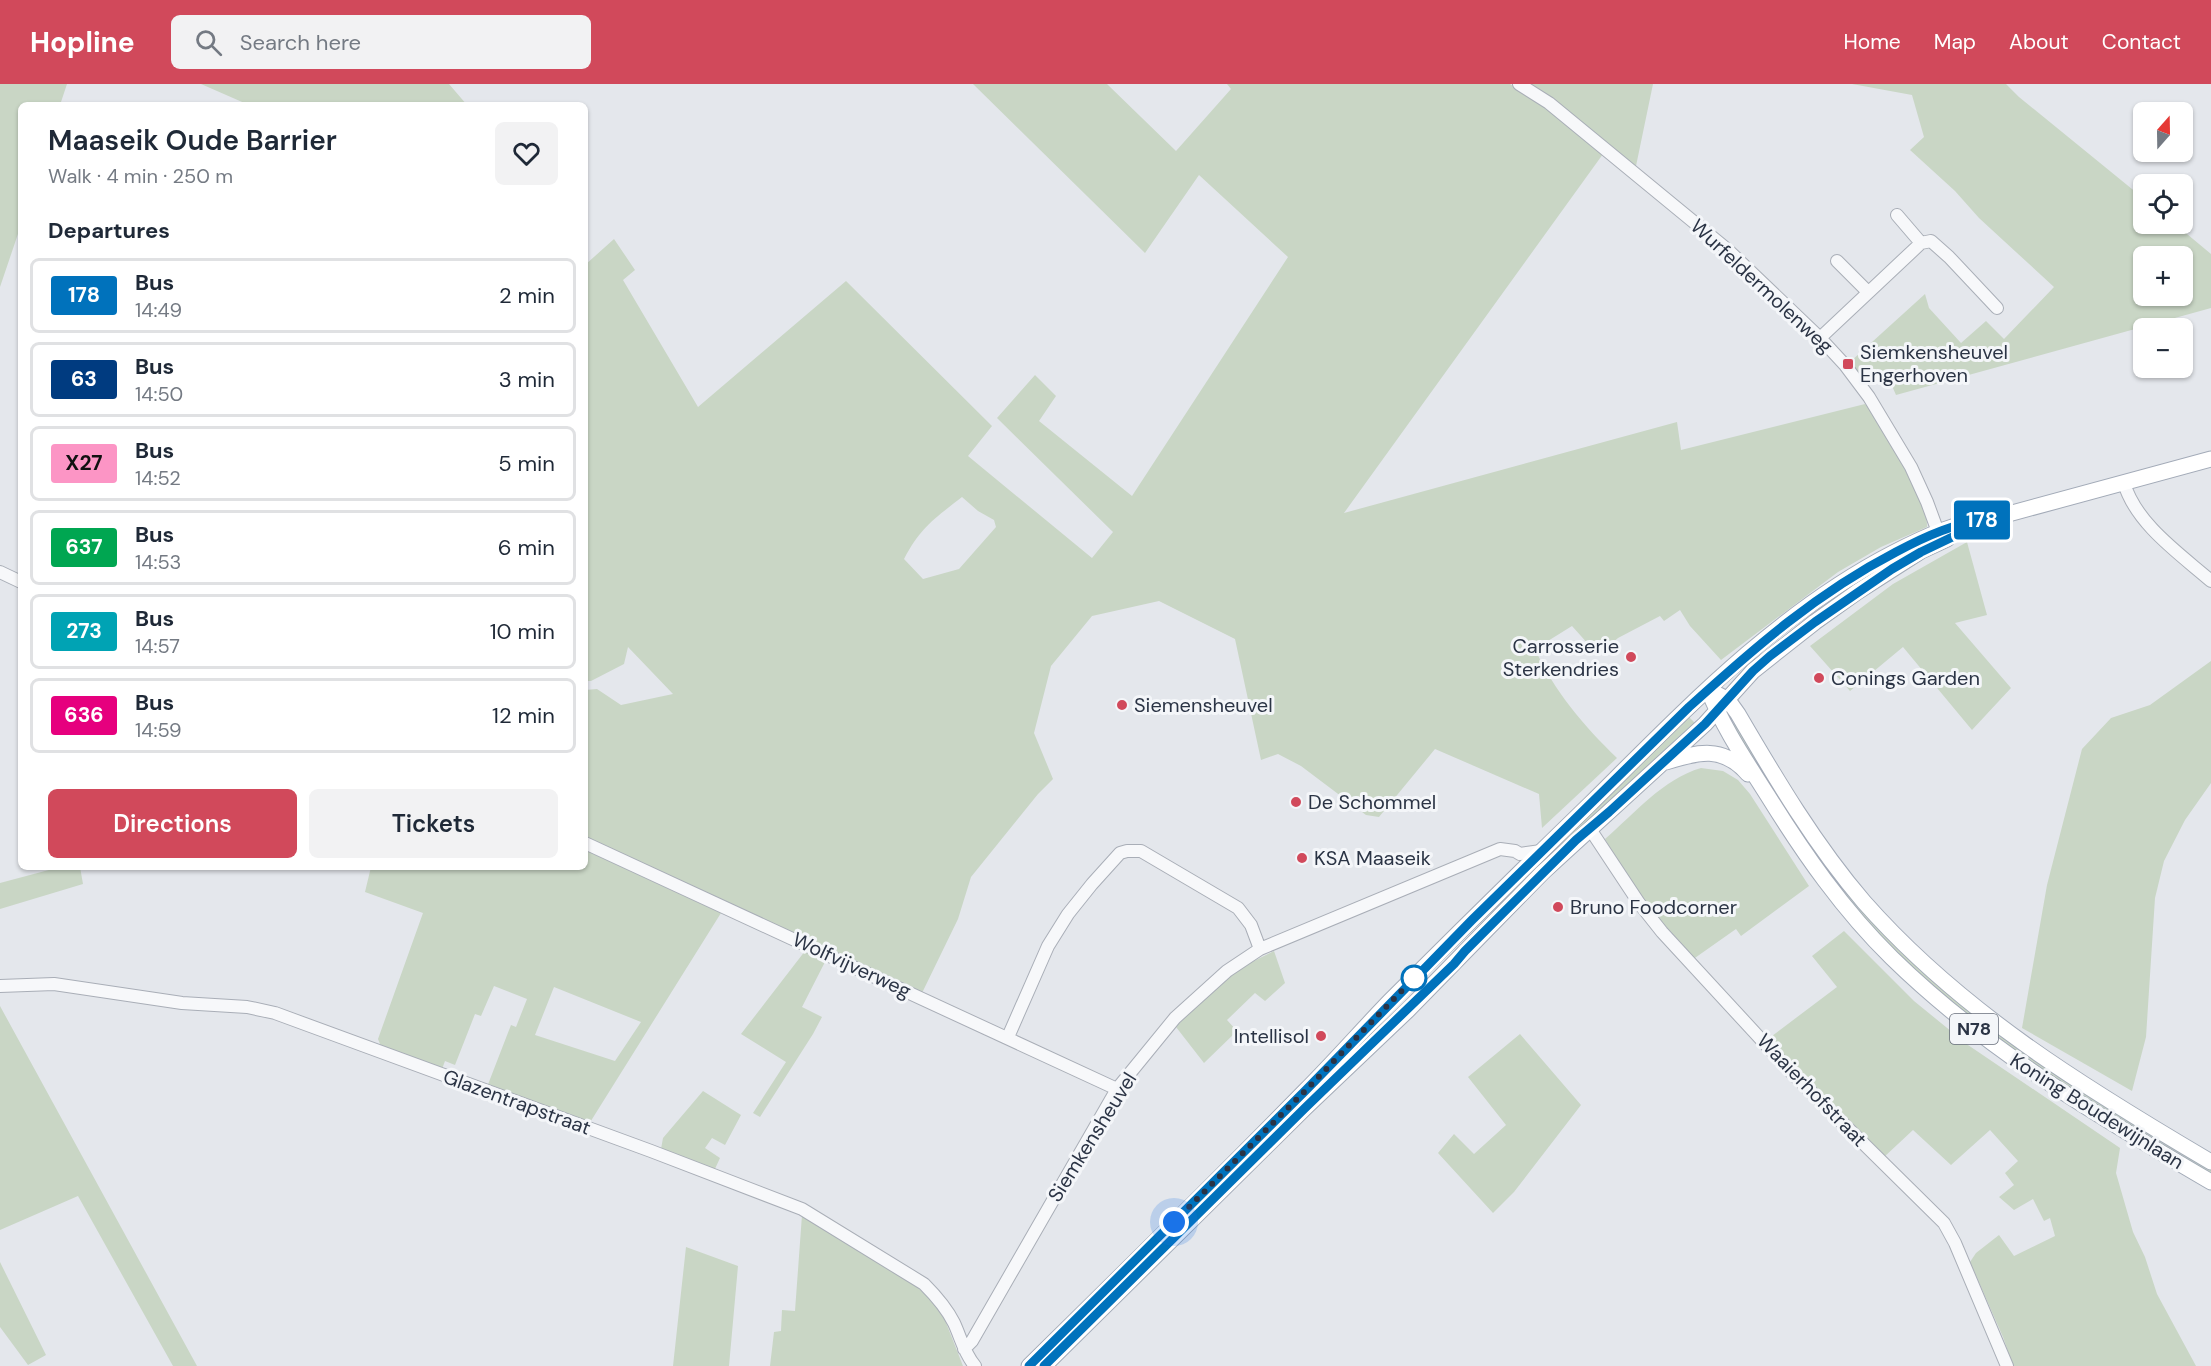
<!DOCTYPE html>
<meta charset="utf-8">
<style>
:root{--surface:#fff;--page:#f2f2f3;--text:#1f2937;--muted:#747a83;--line:#e0e1e3;--accent:#d1495b}
body{margin:0;font-family:"DM Sans",sans-serif;background:var(--page);color:var(--text);height:100vh;display:flex;flex-direction:column;font-size:22px;white-space:nowrap}
*{box-sizing:border-box;margin:0}
p{font-size:20px;color:var(--muted)}
.icon{flex:none;width:33px;height:33px;fill:none;stroke:currentColor;stroke-width:2;stroke-linecap:round;stroke-linejoin:round}
.map{position:relative;flex:1;overflow:hidden}
.panel{position:absolute;left:18px;top:18px;width:570px;height:768px;display:flex;flex-direction:column;background:var(--surface);border-radius:9px;box-shadow:0 2px 4px #0004}
.panel>*{flex:none}
.badge{padding:0 12px;border-radius:4px;font-size:21px;line-height:39px}
.needle{width:39px;rotate:20deg}
.controls{position:absolute;left:2133px;top:18px;display:grid;gap:12px}
.controls a{display:grid;place-items:center;width:60px;height:60px;border-radius:9px;background:var(--surface);box-shadow:0 2px 4px #0004;font-size:30px}
.you{position:absolute;width:30px;height:30px;margin:-15px;border:4px solid #fff;border-radius:50%;background:#1a73e8;box-shadow:0 0 0 9px #1a73e833}
.map>.badge{position:absolute;translate:-50% -50%;box-shadow:0 0 0 3px #fff}
h2{padding:0 30px;font-size:22px;line-height:54px}
.round{display:grid;place-items:center;flex:none;width:63px;height:63px;border-radius:9px;background:var(--page)}
.summary{display:flex;align-items:center;justify-content:space-between;height:102px;padding:0 30px}
h1{font-size:28px;font-weight:600;line-height:45px}
.primary-button{display:flex;gap:12px;margin-top:auto;padding:12px 30px}
.primary-button a{flex:1;height:69px;border-radius:9px;background:var(--accent);color:#fff;font-size:24px;font-weight:600;line-height:69px;text-align:center}
.primary-button a+a{background:var(--page);color:var(--text)}
ul{padding:0;list-style:none}
li{display:flex;align-items:center;gap:18px;height:75px;margin:0 12px 9px;padding:0 18px;border:3px solid var(--line);border-radius:9px}
li div{flex:1}
li b{display:block;font-size:22px}
li em{font-style:normal}
li .badge{min-width:66px;font-weight:700;text-align:center}
header{display:flex;align-items:center;gap:36px;box-sizing:border-box;height:84px;padding:0 30px;background:var(--accent);color:#fff}
header strong{font-size:28px}
nav{display:flex;gap:33px;margin-inline-start:auto;font-size:21px}
.search{width:420px;height:54px;background:var(--page);display:flex;align-items:center;gap:15px;box-sizing:border-box;padding:0 21px;border-radius:9px;color:var(--muted);font-size:22px}
.map>svg:first-child{display:block}
</style>
<header>
<strong>Hopline</strong>
<div class="search"><svg class="icon" aria-label="search" viewBox="0 0 24 24"><circle cx="10" cy="10" r="6"/><path d="M15 15l6 6"/></svg>Search here</div>
<nav><a>Home</a><a>Map</a><a>About</a><a>Contact</a></nav>
</header>
<div class="map">
<svg width="2211" height="1282" viewBox="0 0 2211 1282">
<rect width="100%" height="100%" fill="#e4e7ec"/>
<!-- green -->
<path fill="#c9d6c5" fill-rule="evenodd" d="M0 0H67L60 21H21V141L0 203Z
M201 0H449L467 21H249Z
M973 0H1107L1176 67 1231 5 1227 0H1510L1550 27 1603 70 1344 429 1677 338 1681 366 1865 320C1870 326 1875 332 1880 338 1893 355 1929 424 1927 443L1881 463 1838 488 1721 576 1690 542 1680 526 1664 537 1660 532 1618 554 1598 571 1572 542 1535 565C1554 607 1584 642 1617 674L1542 744 1539 710 1435 665 1379 733 1366 731 1301 682 1278 670 1261 676 1235 555 1159 517 1092 532 1051 582 1034 649 1053 695 1038 710 971 793 958 835 922 909 585 756V606L597 605 621 621 673 610 628 563 624 580 591 597H585V181L614 155 635 186 623 196 698 323 846 197 992 342 968 372 1092 474 1113 448 997 334 1035 291 1056 312 1039 337 1132 412 1288 173 1199 91 1145 169ZM962 413 978 427 994 436 996 443 959 485 923 495 904 475C921 443 934 435 962 413Z
M1528 0H1653L1636 82 1545 10Z
M1852 0H2006L2019 13 2143 114 2144 140H2175L2211 170V224L1896 311 1889 295 1869 301 1850 278 1925 210 1929 224 1961 259 1986 237 2004 255 2054 203 1979 134 1955 107 1910 66 1924 53 1912 11ZM2144 172H2182V212H2144Z
M1967 458 1987 531 1955 539 2011 604 1972 646 1903 563 1850 607 1810 562 1893 500Z
M2211 577V699L2185 736 2164 777 2155 814 2146 953 2132 1007 2022 944 2047 801 2082 665 2111 634 2150 621Z
M1686 630 1698 642 1548 775 1546 773Z
M1736 638 1774 700 1925 887 2211 1083V1093L2134 1047 1980 945 1886 861 1831 797 1729 643Z
M1701 684 1723 687 1738 696 1750 710 1809 802 1741 852 1736 845 1692 876 1630 799 1605 755C1634 730 1663 695 1701 684Z
M585 766 721 829 589 1040 487 1003 511 941 516 943 527 915 494 902 481 932 475 930 455 981 445 977 442 985 382 965 378 955 423 829 365 808 371 783H585ZM554 903 641 938 615 977 535 951Z
M60 783H80L83 800 0 825V799Z
M1844 847 1914 917 1968 961 2120 1064 2116 1089 2133 1148 2145 1173 2157 1210 2196 1282H2013L2003 1253 1970 1178 1976 1169 1999 1151 2014 1172 2055 1152 2050 1134 2044 1137 2033 1115 2014 1126 1999 1113 2014 1101 2005 1089 2018 1077 1990 1046 1951 1081 1913 1046 1883 1074 1768 955 1837 903 1812 872Z
M805 867 826 876 802 923 822 933 813 950 760 1033 753 1029 786 978 741 950Z
M1274 867 1285 899 1265 917 1255 909 1227 936 1237 947 1204 979 1176 943 1207 909 1234 887Z
M0 922 197 1282H173L78 1112 0 1146Z
M1520 950 1581 1021 1514 1108 1493 1129 1438 1069 1454 1050 1474 1070 1506 1041 1468 993Z
M703 1007 741 1031 725 1061 712 1054 705 1064 720 1074 714 1087 661 1065 663 1054Z
M802 1131 913 1200 933 1216 943 1231 963 1282H770L774 1248 781 1247 782 1226 795 1227Z
M686 1163 738 1182 729 1282H673Z
M0 1178 46 1271 28 1281 0 1243Z"/>
<g fill="none" stroke-linecap="round" stroke-linejoin="round">
<!-- minor casing -->
<g stroke="#a9aeb7" stroke-width="14">
<path id="minor" d="M1519 0 1549 19 1729 167 1820 254 1845 281 1869 313 1911 383 1927 418 1941 456
M1897 131 1921 159
M1837 177 1868 208
M1820 254 1921 159 1931 157 1949 173 1997 224
M2124 399C2136 440 2180 470 2211 497
M0 488 21 498
M1590 745 1639 819 1662 848 1792 989 1944 1139 1955 1159 2007 1282
M585 759 1117 1005
M0 902 54 900 182 919 247 923 275 929 651 1067 802 1125 924 1200C936 1212 946 1223 954 1239 961 1254 964 1269 975 1282
M1008 953 1048 862 1068 830 1092 800 1120 769 1127 767H1141L1238 824 1251 841 1260 865
M964 1265 972 1257 1117 1005 1175 934 1227 887 1260 865 1500 765 1515 767 1520 770 1541 767"/>
</g>
<!-- major casing -->
<g stroke="#a3abb8" stroke-width="17">
<path id="major" d="M1708 605C1723 644 1746 677 1768 712 1804 770 1843 826 1892 874 1986 966 2098 1032 2211 1098
M1719 611 1728 616 1738 630C1776 695 1815 761 1864 818 1961 928 2085 1004 2211 1078
M1666 678C1698 668 1723 661 1748 690
M1029 1282C1122 1191 1214 1100 1305 1007 1334 978 1361 947 1390 917 1456 851 1522 786 1589 721 1682 629 1775 530 1893 469 1924 453 1956 438 1990 435L2211 375
M1044 1282 1305 1024 1408 926 1542 789 1705 640 1753 587 1815 538 1857 508 1921 467 1947 455"/>
</g>
<!-- minor -->
<use href="#minor" stroke="#f7f8fa" stroke-width="12"/>
<!-- major -->
<use href="#major" stroke="#fff" stroke-width="15"/>
</g>
<g fill="none" stroke-linecap="round" stroke-linejoin="round">
<!-- line casing -->
<g stroke="#fff" stroke-width="14">
<path id="line" d="M1029 1282 1306 1006 1472 836 1689 623C1755 563 1817 509 1896 468 1926 452 1957 438 1990 435L1921 468 1892 485 1815 538 1770 572 1753 587 1705 640 1609 728 1576 756 1465 867 1454 880 1305 1024 1044 1282"/>
</g>
<!-- line -->
<use href="#line" stroke="#0072bc" stroke-width="9"/>
<!-- walk -->
<path stroke="#2b3445" stroke-width="6" stroke-dasharray="0 10.8" d="M1174 1138 1306 1006 1415 893 1414 894"/>
</g>
<!-- markers -->
<g fill="#d1495b" stroke="#f4f6f9" stroke-width="2">
<rect x="1842" y="274" width="12" height="12" rx="3"/>
<circle cx="1631" cy="573" r="6"/>
<circle cx="1819" cy="594" r="6"/>
<circle cx="1122" cy="621" r="6"/>
<circle cx="1296" cy="718" r="6"/>
<circle cx="1302" cy="774" r="6"/>
<circle cx="1558" cy="823" r="6"/>
<circle cx="1321" cy="952" r="6"/>
</g>
<circle fill="#fff" stroke="#0072bc" stroke-width="3" cx="1414" cy="894" r="12"/>
<g text-anchor="middle" stroke-width="6" stroke-linejoin="round" paint-order="stroke">
<!-- shield labels -->
<rect fill="#f4f6f9" stroke="#676e7b" stroke-width="1.5" x="1950" y="930" width="48" height="30" rx="4.5"/>
<g font-size="18" font-weight="bold" fill="#2b3445">
<text x="1974" y="951">N78</text>
</g>
<!-- street labels -->
<g font-size="20" fill="#2b3445" stroke="#f4f6f9">
<text transform="translate(1762 202) rotate(43)" y="7">Wurfeldermolenweg</text>
<text transform="translate(852 881) rotate(25)" y="7">Wolfvijverweg</text>
<text transform="translate(1812 1006) rotate(46)" y="7">Waaierhofstraat</text>
<text transform="translate(517 1018) rotate(20)" y="7">Glazentrapstraat</text>
<text transform="translate(2097 1027) rotate(32)" y="7">Koning Boudewijnlaan</text>
<text transform="translate(1092 1053) rotate(-58)" y="7">Siemkensheuvel</text>
</g>
<!-- poi labels -->
<g font-size="20" fill="#2b3445" stroke="#f4f6f9" text-anchor="start">
<text x="1860" y="275">Siemkensheuvel<tspan x="1860" dy="23">Engerhoven</tspan></text>
<text x="1619" y="569" text-anchor="end">Carrosserie<tspan x="1619" dy="23">Sterkendries</tspan></text>
<text x="1831" y="601">Conings Garden</text>
<text x="1134" y="628">Siemensheuvel</text>
<text x="1308" y="725">De Schommel</text>
<text x="1314" y="781">KSA Maaseik</text>
<text x="1570" y="830">Bruno Foodcorner</text>
<text x="1309" y="959" text-anchor="end">Intellisol</text>
</g>
</g>
</svg>
<div class="controls">
<a><svg class="needle" viewBox="-14 -14 28 28"><path d="M0-13l5 13h-10z" fill="#e53935"/><path d="M0 13l5-13h-10z" fill="#747a83"/></svg></a>
<a><svg class="icon" aria-label="locate" viewBox="0 0 24 24"><circle cx="12" cy="12" r="6"/><path d="M12 2v4M12 18v4M2 12h4M18 12h4"/></svg></a>
<a>+</a>
<a>−</a>
</div>
<div class="you" style="left:1174px;top:1138px"></div>
<b class="badge" style="left:1982px;top:436px;background:#0072bc;color:#fff">178</b>
<section class="panel">
<div class="summary"><div><h1>Maaseik Oude Barrier</h1><p>Walk · 4 min · 250 m</p></div><a class="round"><svg class="icon" aria-label="heart" viewBox="0 0 24 24"><path d="M12 20l-8-8c-3-5 5-10 8-4 3-6 11-1 8 4z"/></svg></a></div>
<h2>Departures</h2>
<ul>
<li><span class="badge" style="background:#0072bc;color:#fff">178</span><div><b>Bus</b><p>14:49</p></div><em>2 min</em></li>
<li><span class="badge" style="background:#003b80;color:#fff">63</span><div><b>Bus</b><p>14:50</p></div><em>3 min</em></li>
<li><span class="badge" style="background:#fc95c5;color:#111">X27</span><div><b>Bus</b><p>14:52</p></div><em>5 min</em></li>
<li><span class="badge" style="background:#00a651;color:#fff">637</span><div><b>Bus</b><p>14:53</p></div><em>6 min</em></li>
<li><span class="badge" style="background:#00a3b4;color:#fff">273</span><div><b>Bus</b><p>14:57</p></div><em>10 min</em></li>
<li><span class="badge" style="background:#e6007e;color:#fff">636</span><div><b>Bus</b><p>14:59</p></div><em>12 min</em></li>
</ul>
<div class="primary-button"><a>Directions</a><a>Tickets</a></div>
</section>
</div>
